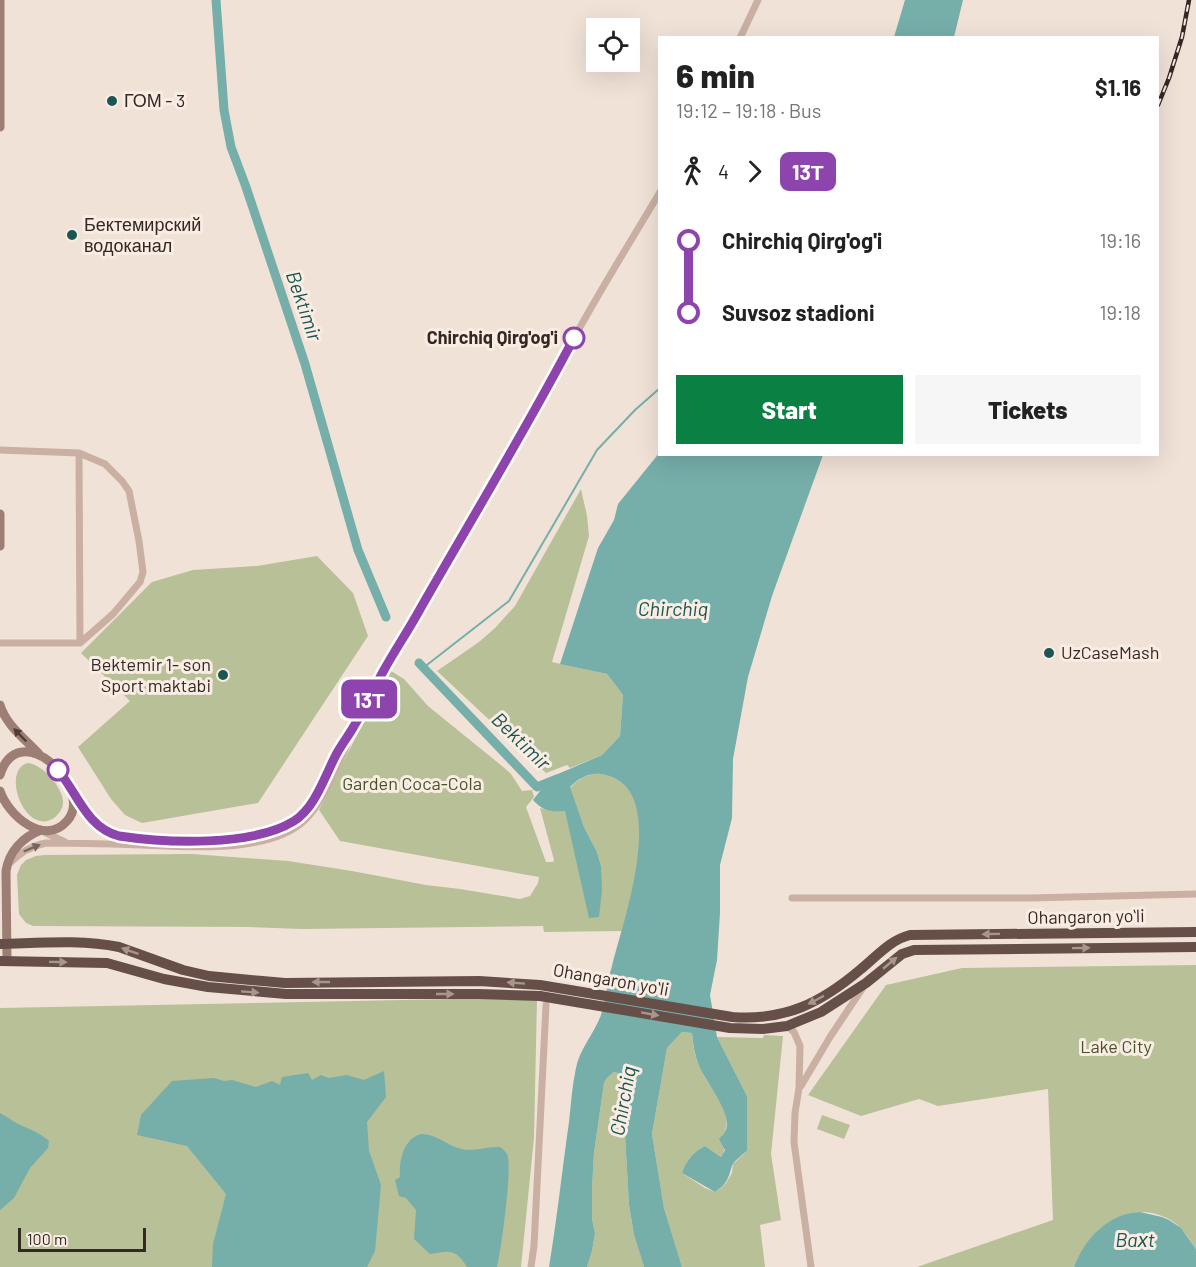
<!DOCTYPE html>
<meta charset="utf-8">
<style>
:root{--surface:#fff;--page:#f6f6f6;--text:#222;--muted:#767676;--accent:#0b8043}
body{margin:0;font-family:Barlow,sans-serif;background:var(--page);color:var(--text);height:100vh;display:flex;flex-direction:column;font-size:22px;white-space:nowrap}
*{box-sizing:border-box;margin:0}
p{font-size:20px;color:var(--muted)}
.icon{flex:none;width:33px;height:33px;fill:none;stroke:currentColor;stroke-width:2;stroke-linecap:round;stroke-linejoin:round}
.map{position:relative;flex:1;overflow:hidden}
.sheet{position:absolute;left:658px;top:36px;width:501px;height:420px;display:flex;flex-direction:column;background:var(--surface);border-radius:0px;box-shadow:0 6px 24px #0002}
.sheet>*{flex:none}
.badge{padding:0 12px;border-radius:9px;font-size:21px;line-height:39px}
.tools{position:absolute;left:586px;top:18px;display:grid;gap:12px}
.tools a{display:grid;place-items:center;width:54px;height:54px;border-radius:0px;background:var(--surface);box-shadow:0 6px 24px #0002;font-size:30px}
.scale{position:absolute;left:18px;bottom:15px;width:128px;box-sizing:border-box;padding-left:6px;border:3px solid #342825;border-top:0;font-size:16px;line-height:21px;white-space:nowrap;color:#342825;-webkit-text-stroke:4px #f9ece3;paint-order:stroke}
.map>.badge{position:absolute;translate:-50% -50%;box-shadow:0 0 0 3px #fff}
.legs{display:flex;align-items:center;gap:9px;height:66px;padding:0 18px;font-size:20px}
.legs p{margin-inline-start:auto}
.overview{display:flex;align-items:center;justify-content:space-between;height:102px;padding:0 18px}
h1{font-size:33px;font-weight:800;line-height:45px}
.action{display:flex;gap:12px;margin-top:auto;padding:12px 18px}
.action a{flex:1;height:69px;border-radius:0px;background:var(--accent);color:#fff;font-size:24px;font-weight:800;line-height:69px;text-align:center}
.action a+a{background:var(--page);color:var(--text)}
ul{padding:0 18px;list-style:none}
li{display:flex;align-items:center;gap:21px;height:72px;font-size:22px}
li i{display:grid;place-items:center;width:9px;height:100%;margin:0 8px;background:currentColor}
li i::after{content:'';width:15px;height:15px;margin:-8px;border:4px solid;border-radius:50%;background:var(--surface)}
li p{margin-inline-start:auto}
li:first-child i{background:linear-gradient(#0000 50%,currentColor 0)}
li:last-child i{background:linear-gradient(currentColor 50%,#0000 0)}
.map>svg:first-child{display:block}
</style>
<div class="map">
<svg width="1196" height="1267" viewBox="0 0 1196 1267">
<rect width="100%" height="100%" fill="#f1e2d7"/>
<!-- green -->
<path fill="#b7c097" d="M581 489 587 516 589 536 552 662 607 674 623 695 620 736 602 755 570 768 567 765 546 773 437 671 479 642 495 628 515 606Z
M317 556 353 593 368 636 258 803 142 823 125 815 111 799 78 747 130 701 81 653 152 582 193 570 257 566Z
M391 671 404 679 428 706 502 766 511 774 522 791 532 790 534 797 526 807 546 862H553L554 860 540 808 554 811 565 810 601 866 597 852 584 827 570 788C580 777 592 771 607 775 664 789 632 893 622 931L544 932 543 926 302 929 249 927 33 926 26 923 19 914 17 875 21 865 26 860 36 856 44 855 192 854 288 861 352 871 426 885 460 889 520 899 530 896 538 883 539 877 340 841 319 810 363 723Z
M28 763C42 764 64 788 63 803 63 809 58 815 54 818 25 837 0 770 28 763Z
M1196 965V1249C1190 1240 1184 1230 1175 1223 1134 1194 1089 1227 1074 1267H917L1053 1220 1048 1089 938 1106 919 1099 861 1116 808 1095 886 985 962 968Z
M501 998 537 999 534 1138 521 1267H0V1008Z
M682 1032 692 1033C693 1046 695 1058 701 1070 708 1086 725 1101 726 1120 727 1125 725 1129 725 1134 725 1143 726 1149 721 1157L705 1146C694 1151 685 1162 682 1173L705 1188 715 1192 721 1188 726 1183 732 1173 733 1164 747 1151V1096L717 1037 763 1038 764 1035 783 1036 771 1154 781 1220 760 1225 765 1267H682L664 1208 652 1134 667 1048Z
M614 1072 625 1075 631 1084 625 1135 629 1205 634 1235 644 1267H587L592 1251 595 1233 592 1219V1189L594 1153 604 1083 607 1078Z
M822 1115 850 1125 844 1139 817 1129Z"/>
<!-- water -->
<path fill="#76aeaa" d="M905 0H963L954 37H894Z
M660 452V454L823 455 772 596 748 677 733 759 732 818 720 865V913L717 960 710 995 717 1037 747 1096V1151C742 1155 734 1161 732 1166 728 1179 727 1184 715 1192L682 1173C685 1162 694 1151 705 1146L721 1157 725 1150 719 1139C721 1136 724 1135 725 1132 734 1114 706 1083 699 1066 695 1056 693 1045 692 1033L682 1032 667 1048 652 1134 664 1208 682 1267H644L634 1235 629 1205 625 1135 631 1084 625 1075 614 1072 607 1078 604 1083 594 1153 592 1189V1219L595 1233 592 1251 587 1267H549C557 1219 562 1171 569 1122 571 1104 572 1086 576 1068 579 1050 595 1032 601 1015 606 999 607 982 612 966 622 924 671 790 606 775 592 771 580 777 570 787L584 827 597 852 601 866 602 890 599 917 589 918 565 811C550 812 543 811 533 800L551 777 602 755 620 736 623 695 607 674 560 664 598 548 614 520 618 504Z
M384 1071 386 1097 367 1122 369 1151 381 1185 375 1251 367 1267H212L213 1244 226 1194 187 1146 137 1135 141 1115 172 1081 214 1078 224 1081 232 1080 256 1087 272 1081 280 1085 282 1077 308 1073 312 1080 321 1075 329 1078 347 1075 364 1080Z
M0 1113C6 1116 11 1120 18 1124 29 1129 39 1132 49 1141L48 1148 30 1168 14 1198 0 1210Z
M422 1134C436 1134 445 1144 458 1148 472 1153 486 1146 500 1147 503 1149 505 1151 507 1154 513 1165 501 1251 497 1267H467C455 1248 450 1251 430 1254L414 1239 416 1210 406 1198 399 1196 395 1180 400 1177C399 1161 403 1138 422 1134Z
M1140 1212 1162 1217 1169 1220 1181 1228 1196 1249V1267H1074C1084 1239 1109 1213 1140 1212Z"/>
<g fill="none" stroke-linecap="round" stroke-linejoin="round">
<!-- stream -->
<path stroke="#76aeaa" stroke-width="2" d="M423 668 509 601 597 450 635 410 660 388"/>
<!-- canal -->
<path stroke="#76aeaa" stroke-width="9" d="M216 0 224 110 231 147 246 187 305 364 358 550 386 617
M419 663 537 787 557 779"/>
<!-- minor -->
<path stroke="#c9b0a3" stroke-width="7" d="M740 38 758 0
M0 450 79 453 105 464 122 481 129 491 139 541 143 572 140 582 113 614 80 643H0
M79 453 80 643
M72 792C83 808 94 826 112 834 125 839 141 838 155 839 197 841 269 844 302 814 319 798 326 772 338 751 344 741 351 732 356 722 367 704 376 685 386 666 438 576 493 487 543 396 553 377 563 358 573 340 600 290 631 241 660 192
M42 831 65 842
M9 864C19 853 31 846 46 843 78 843 110 844 142 845 188 847 270 854 305 820 321 805 340 762 349 740
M792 898H1030L1196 894
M787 1026 794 1032 800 1046 799 1088 795 1113 794 1142 811 1267
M801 1086 830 1037 864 986
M531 1267 534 1246 546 1005"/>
<!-- secondary -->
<path stroke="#9d7e75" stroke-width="9" d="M0 127V0
M0 514V546
M0 705C6 725 25 739 39 754
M0 775C19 714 96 789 67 821 44 847 8 815 0 791
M7 961 6 871C9 851 23 837 41 830"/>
<!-- trunk -->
<path stroke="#664f49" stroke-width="10" d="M0 944C39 943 81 939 119 947L183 970 209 976 240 979 285 983 479 981 540 985 732 1017C785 1021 821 1003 861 969 877 956 890 940 910 935L1196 932
M0 961 107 963 164 979 208 987 286 994H479L540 996 730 1028 763 1029 787 1026 821 1012 866 983 902 954 914 950 1196 947"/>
<!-- rail casing -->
<g stroke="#342825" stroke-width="4.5">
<path id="rail" d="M1158 105 1169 78 1182 37 1189 0"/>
</g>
<!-- rail -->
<use href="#rail" stroke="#f9ece3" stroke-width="2" stroke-dasharray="7" stroke-linecap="butt"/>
</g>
<!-- one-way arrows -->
<defs><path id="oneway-solid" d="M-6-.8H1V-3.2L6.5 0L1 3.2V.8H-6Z" transform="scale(1.5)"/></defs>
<use fill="#4e3e39" href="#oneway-solid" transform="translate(20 735) rotate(-134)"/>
<use fill="#77655e" href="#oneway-solid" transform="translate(32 848) rotate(-23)"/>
<g fill="#a8968e">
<use href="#oneway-solid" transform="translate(991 934) rotate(179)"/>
<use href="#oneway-solid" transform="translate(1081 948) rotate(-1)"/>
<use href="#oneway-solid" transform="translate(130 951) rotate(-161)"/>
<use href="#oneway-solid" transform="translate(58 962) rotate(1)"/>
<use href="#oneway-solid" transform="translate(890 963) rotate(-40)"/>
<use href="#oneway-solid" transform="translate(321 982) rotate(180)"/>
<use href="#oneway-solid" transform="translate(516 983) rotate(-176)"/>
<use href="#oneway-solid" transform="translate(250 992) rotate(4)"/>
<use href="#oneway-solid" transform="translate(445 994)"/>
<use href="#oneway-solid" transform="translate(816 1000) rotate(152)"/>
<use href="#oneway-solid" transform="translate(650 1014) rotate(10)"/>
</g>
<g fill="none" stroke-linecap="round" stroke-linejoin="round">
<!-- line-1 casing -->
<g stroke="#fff" stroke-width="14">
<path id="line-1" d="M58 770C77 793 87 828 119 836 166 843 252 847 294 821 316 807 325 775 337 753 342 744 349 735 354 726 365 708 374 688 384 670 395 650 408 631 419 611 471 520 525 431 574 338"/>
</g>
<!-- line-1 -->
<use href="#line-1" stroke="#8e44ad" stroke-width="9"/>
</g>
<!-- markers -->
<g fill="#1b5652" stroke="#f9ece3" stroke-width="2">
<circle cx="112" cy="101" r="6"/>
<circle cx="72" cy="235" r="6"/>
<circle cx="1049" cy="653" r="6"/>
<circle cx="223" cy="675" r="6"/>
</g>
<g fill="#fff" stroke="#8e44ad" stroke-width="3">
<circle cx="574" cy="338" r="10"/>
<circle cx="58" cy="770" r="10"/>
</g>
<g text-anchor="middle" stroke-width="6" stroke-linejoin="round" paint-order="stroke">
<!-- poi labels -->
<g font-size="18" fill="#342825" stroke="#f9ece3" text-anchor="start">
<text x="124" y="107">ГОМ - 3</text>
<text x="84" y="231">Бектемирский<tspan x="84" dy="21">водоканал</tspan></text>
<text x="1061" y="659">UzCaseMash</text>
<text x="211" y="671" text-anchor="end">Bektemir 1- son<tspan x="211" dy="21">Sport maktabi</tspan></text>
</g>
<!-- stop labels -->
<g font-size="18" font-weight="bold" fill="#342825" stroke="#f9ece3" text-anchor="end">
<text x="558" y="344">Chirchiq Qirg'og'i</text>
</g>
<!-- park labels -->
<g font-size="18" fill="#485329" stroke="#f9ece3">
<text x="412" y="790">Garden Coca-Cola</text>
<text x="1116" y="1053">Lake City</text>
</g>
<!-- street labels -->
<g font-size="18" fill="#342825" stroke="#f9ece3">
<text transform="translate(1086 917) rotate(-1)" y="6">Ohangaron yoʻli</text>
<text transform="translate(611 980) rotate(10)" y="6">Ohangaron yoʻli</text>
</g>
<!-- water labels -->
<g font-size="20" font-style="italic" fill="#1b5652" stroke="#f9ece3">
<text transform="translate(304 306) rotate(71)" y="7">Bektimir</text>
<text x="673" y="616">Chirchiq</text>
<text transform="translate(521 741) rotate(44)" y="7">Bektimir</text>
<text transform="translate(623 1101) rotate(-80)" y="7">Chirchiq</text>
<text x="1135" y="1247">Baхt</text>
</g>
</g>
</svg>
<div class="tools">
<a><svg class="icon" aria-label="locate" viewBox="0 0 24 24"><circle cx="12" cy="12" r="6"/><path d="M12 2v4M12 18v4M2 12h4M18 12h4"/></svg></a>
</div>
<div class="scale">100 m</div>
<b class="badge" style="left:369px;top:699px;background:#8e44ad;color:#fff">13Т</b>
<section class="sheet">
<div class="overview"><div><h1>6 min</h1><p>19:12 – 19:18 · Bus</p></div><b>$1.16</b></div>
<div class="legs"><svg class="icon" aria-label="walk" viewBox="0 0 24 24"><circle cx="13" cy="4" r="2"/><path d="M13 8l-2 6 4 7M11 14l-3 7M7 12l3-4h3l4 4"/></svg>4<svg class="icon" aria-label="forward" viewBox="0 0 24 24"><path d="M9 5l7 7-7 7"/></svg><b class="badge" style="background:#8e44ad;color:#fff">13Т</b></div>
<ul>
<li><i style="color:#8e44ad"></i><b>Chirchiq Qirg'og'i</b><p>19:16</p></li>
<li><i style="color:#8e44ad"></i><b>Suvsoz stadioni</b><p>19:18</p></li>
</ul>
<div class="action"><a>Start</a><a>Tickets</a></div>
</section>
</div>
